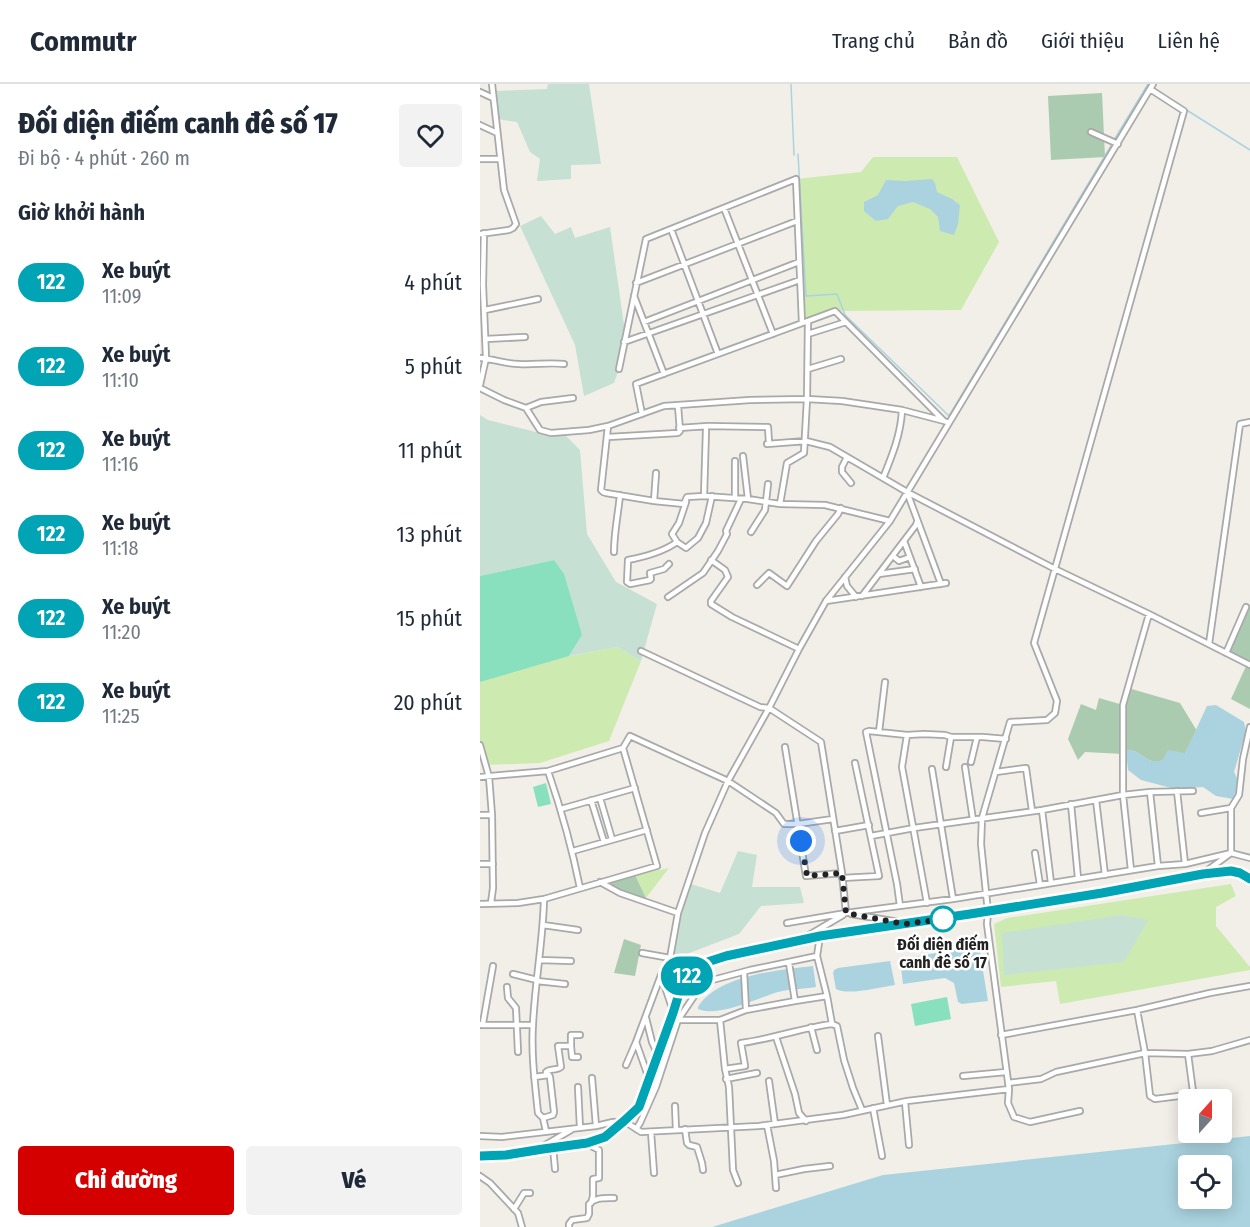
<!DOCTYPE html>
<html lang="vi">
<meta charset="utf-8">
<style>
:root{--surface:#fff;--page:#f2f2f3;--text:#1f2937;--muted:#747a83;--line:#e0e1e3;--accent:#d40000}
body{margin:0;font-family:"Fira Sans Condensed",sans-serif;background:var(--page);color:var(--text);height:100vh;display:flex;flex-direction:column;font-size:22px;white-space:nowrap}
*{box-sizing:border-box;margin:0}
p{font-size:20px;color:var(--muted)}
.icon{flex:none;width:33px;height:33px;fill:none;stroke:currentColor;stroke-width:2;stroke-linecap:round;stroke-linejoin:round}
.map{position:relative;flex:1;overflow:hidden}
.details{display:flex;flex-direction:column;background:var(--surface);width:480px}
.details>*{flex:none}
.badge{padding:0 12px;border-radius:20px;font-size:21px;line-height:39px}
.needle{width:39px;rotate:21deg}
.controls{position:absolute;left:698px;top:1005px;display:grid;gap:12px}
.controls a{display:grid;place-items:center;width:54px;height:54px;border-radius:6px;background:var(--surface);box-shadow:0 3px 15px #0003;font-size:30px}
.you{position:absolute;width:30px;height:30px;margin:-15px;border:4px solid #fff;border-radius:50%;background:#1a73e8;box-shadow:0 0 0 9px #1a73e833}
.map>.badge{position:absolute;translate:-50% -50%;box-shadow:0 0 0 3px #fff}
h2{padding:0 18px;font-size:22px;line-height:54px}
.round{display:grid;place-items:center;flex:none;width:63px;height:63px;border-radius:6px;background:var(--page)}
.head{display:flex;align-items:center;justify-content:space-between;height:102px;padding:0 18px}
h1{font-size:28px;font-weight:800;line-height:45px}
.primary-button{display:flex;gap:12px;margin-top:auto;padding:12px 18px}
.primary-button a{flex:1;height:69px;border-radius:6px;background:var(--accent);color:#fff;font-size:24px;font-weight:800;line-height:69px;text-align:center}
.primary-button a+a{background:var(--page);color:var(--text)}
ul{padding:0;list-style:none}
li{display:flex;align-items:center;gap:18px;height:84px;padding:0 18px}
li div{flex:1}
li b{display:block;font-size:22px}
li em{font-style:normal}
li .badge{min-width:66px;font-weight:700;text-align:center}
header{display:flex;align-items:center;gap:36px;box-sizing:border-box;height:84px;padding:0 30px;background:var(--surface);border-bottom:2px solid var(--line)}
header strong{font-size:28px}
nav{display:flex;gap:33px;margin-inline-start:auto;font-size:21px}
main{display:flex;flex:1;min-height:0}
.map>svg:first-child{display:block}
</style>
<header>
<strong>Commutr</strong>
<nav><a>Trang chủ</a><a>Bản đồ</a><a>Giới thiệu</a><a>Liên hệ</a></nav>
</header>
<main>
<section class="details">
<div class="head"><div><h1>Đối diện điếm canh đê số 17</h1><p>Đi bộ · 4 phút · 260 m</p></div><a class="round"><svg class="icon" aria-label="heart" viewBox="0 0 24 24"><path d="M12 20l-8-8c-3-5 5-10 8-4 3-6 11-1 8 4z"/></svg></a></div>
<h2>Giờ khởi hành</h2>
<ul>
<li><span class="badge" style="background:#00a4b4;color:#fff">122</span><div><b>Xe buýt</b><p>11:09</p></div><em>4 phút</em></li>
<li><span class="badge" style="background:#00a4b4;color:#fff">122</span><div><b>Xe buýt</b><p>11:10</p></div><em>5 phút</em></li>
<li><span class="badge" style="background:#00a4b4;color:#fff">122</span><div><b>Xe buýt</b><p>11:16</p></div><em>11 phút</em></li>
<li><span class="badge" style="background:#00a4b4;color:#fff">122</span><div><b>Xe buýt</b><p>11:18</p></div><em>13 phút</em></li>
<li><span class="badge" style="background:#00a4b4;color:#fff">122</span><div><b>Xe buýt</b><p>11:20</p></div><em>15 phút</em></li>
<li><span class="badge" style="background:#00a4b4;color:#fff">122</span><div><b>Xe buýt</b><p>11:25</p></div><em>20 phút</em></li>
</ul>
<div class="primary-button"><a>Chỉ đường</a><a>Vé</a></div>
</section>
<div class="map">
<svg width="770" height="1143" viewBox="0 0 770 1143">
<rect width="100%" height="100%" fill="#f2efe9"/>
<!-- grass -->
<path fill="#cdebb0" d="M393 73H477L519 158 481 226 355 227 322 239 316 95 381 88Z
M137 563 161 577 129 657 60 679 6 681 0 661V596L58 578Z
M189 784 166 814 155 791Z
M751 800 756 812 736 823V842L770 883V886L580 920 576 897 521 903 514 840 527 834Z"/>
<!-- wetland -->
<path fill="#c6e0d4" d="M68 0H109L121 80 91 81V95L57 97 60 75 50 68 37 38 17 35 14 7 67 5Z
M61 132 75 150 91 143 95 154 130 143 144 241V258L139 285 134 299 104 312 95 261 40 142Z
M0 331 8 336 64 350 82 348 100 366 107 450 136 498 177 520 161 577 137 563 89 572 102 551 74 476 0 492Z
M258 767 277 771 272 803H320L324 819 281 822 259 850 191 876 200 830 211 800 240 809Z
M641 831 668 836 644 878 524 891 522 849Z"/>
<!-- cemetery -->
<path fill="#aacbaf" d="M622 9 625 73 571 76 568 12Z
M770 522V625L751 615 767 580 746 569 765 525Z
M648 604 700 619 717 647 705 669C695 672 683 679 672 677 661 674 654 660 643 670L605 668 598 676 588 655 601 620 616 626 619 614 643 621Z
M155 791 166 814 165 815C153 811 136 808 129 798Z
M144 855 161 861 155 892 134 889Z"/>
<!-- pitch -->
<path fill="#88e0be" d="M74 476 84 490 102 551 89 572 0 598V492Z
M66 699 71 720 58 723 53 703Z
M467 913 471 935 435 942 431 920Z"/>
<!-- water -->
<path fill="#aad3df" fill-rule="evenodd" d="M452 95 455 99 457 108 472 115 480 121 478 140 474 151 460 147 458 133 450 125 433 118 418 122 408 135 396 137 384 127V118L398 111 406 96 425 97Z
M736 621 764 638 766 647 754 688 759 698 753 715 736 712 723 703 695 705 661 696 648 686 646 666H653L671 677H682L688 666 705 669 727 622Z
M499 862 508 917 482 920 478 918 474 899 465 894 423 900 420 875Z
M410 877 415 901C400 903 368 912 356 905L353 889 354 886 358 884Z
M333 882 336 903C323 905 310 905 298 908 277 914 239 934 218 925V923C238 891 299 886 333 882Z
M770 1052V1143H232L403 1091ZM708 1082H741V1114H708Z"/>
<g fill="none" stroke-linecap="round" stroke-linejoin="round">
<!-- stream -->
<path stroke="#aad3df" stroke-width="1.5" d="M311 0 314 71
M705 25 770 66
M634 56 668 0
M318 70 326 212 357 210 365 231 469 332 632 60"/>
<!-- minor casing -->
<g stroke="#a9a9a9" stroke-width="8">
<path id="minor" d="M0 8 13 14
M0 41 17 49
M611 48 638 60
M0 75H20
M244 124 293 250
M191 145 238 270
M0 150 29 146 33 144 36 140 24 106 12 0
M156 199 317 137
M154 212 184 290
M5 226 58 215
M164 238 319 178
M328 250 366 238
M6 255 45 253
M144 258 320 196
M0 274C13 275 26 280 39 280 55 281 69 278 84 280
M139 285 166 155 316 95 322 239
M328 285 361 275
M0 301 6 274 3 201 4 149
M0 304 24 316 46 324 61 318 93 314
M46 324 60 346 71 349 109 346 128 342 184 322 270 316 327 315 362 317 422 326 464 337 469 339
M162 330 156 300 355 227 463 336
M128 342 121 406 123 408 126 409 174 417 204 420 207 413 224 412 268 415 300 420 345 421 410 437
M199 344 228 342 288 343 289 359
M128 353 198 349 200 347 198 322
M287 360 326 357 350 363 427 408 575 485 669 530 770 581
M263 372 268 415
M367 373 362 383V388L371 399
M255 377V414
M403 394C412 372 421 350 422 326
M427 408 461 500
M224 412 226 346
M174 417 176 389
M206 418 199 439 192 450 197 458 206 464 218 454 226 439 232 412
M300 420 307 379 324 369 327 315 328 237
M271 448 285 426 288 400
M424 457 441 503
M134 468C134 449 138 431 140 411
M413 472 419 477 430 473
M231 476 245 486 248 493 231 517V520L252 533 319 565
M189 480 184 485 170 489 171 495 170 496 150 500 147 498 148 476C164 473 183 468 197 458
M399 490 435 485
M365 493 367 502 376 513
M277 501 289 489 307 502 336 457 358 430 361 424
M382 512 436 441 437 438
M188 513 223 489 238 467 247 450 246 447 261 415
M346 517 466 499
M729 560 760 340 770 338
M161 567 280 623 289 624 341 658 362 789 366 829
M746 569 766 523
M399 648 405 598
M427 651 422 683 447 819
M0 661 9 693 12 731 13 804 11 819
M305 663 326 792 362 789
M143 664 150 652 248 697 296 729 304 740H318L353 735
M491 678 497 653
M466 683 471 653
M485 683 493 736
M452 685 473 815
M68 687C81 725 92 764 100 804
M516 688 546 684 552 727
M0 693 68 687 143 664 177 782 64 815 38 819 0 820
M697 707 705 780
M670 708 678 782
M120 714 132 755
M111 716 124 758
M616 716 625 791
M591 720 598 794
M81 725 155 704
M562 726 571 799
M721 729 751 724
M0 731H12
M355 747 389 741
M391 752 434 744 562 726 643 711 670 708 713 707
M93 767 167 746
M555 769 560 801
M0 780H13
M651 786 643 711V621L669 530
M725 788 751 769V724L759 711 763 675 770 643
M362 794 399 792 375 679
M120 798 140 809 198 829
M64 815C63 857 55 898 53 940 51 970 55 1000 58 1029L63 1034 66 1047
M420 822 417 800 386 648 389 647 427 651 444 650 465 651 471 653H503L526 655
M371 830 419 838
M307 839 366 829 473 815 678 782 705 780 751 769 770 774
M63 841 98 846
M340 852 337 872 347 912 352 940 357 942 364 976 373 1004 382 1026
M324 854 363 831
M162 869 190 874
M59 876 91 877
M309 879 315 917 347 912
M264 888 266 926
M33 890 57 896
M57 897 85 900
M27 903 28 914 36 924 38 968
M657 926 665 969 670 1012 675 1015 707 1011
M193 927 181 891 190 874 198 829 225 749 248 697 289 624 319 565 346 517 410 437 673 0
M166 934 172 958 178 971
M198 936H240L266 926 315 917
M240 936 245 985 249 1003 253 1086 258 1099
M0 941 3 939 13 882
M2 941H53
M331 943 337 966
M521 951 657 926 730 909 770 902
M398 952 407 1021
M296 953 315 1010 319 1029 326 1037
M91 962V951H100
M708 970 714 1015
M146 981 156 958
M245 985 265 982 261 959C292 955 321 944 352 940
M67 991 66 988C70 984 77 987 81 983L78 962H91L92 973H98
M483 992 526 988
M54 993 69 991 70 993 74 1028 73 1031 63 1034
M112 994 116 1042
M169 995 156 958 181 891
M246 995 277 989
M289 997 295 1040
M528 999 561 995 576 988 665 969 708 970 732 967 770 956
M98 1003 100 1044
M425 1018 429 1061
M195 1022 196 1046
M393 1024 402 1072
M600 1027 550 1038 534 1033 528 1019 529 1005 507 840 508 828 501 760 502 734 530 638 567 636 575 629 577 617 554 559 704 27 670 5
M144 1037 161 1048 279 1042 363 1031 427 1017 529 1005
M287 1041 294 1077 296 1104
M156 1045 160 1039 176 1003 198 936 221 902 225 898 270 886 337 872
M205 1045 207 1059 209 1061 217 1063 222 1079 223 1086
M171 1048 174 1089
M0 1052 22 1053 116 1042 133 1038H143
M107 1060 119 1066V1094L113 1095V1112L111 1119
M73 1063 75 1085
M60 1064 91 1046
M295 1091 324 1085 350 1082
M0 1092 10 1099 38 1129 42 1143
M34 1125 44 1109H50
M89 1143V1140L92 1136 107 1134 109 1130V1120C116 1113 125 1114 134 1114"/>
</g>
<!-- primary casing -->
<g stroke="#a06b00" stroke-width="10">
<path id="primary" d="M0 1072 26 1071 63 1065 107 1060 125 1053 144 1037 159 1023 193 929 203 897 215 882 246 872 340 852 508 828 622 809 723 790 751 787 760 789 770 795"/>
</g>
<!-- minor -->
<use href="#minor" stroke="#fff" stroke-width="4.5"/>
<!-- primary -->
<use href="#primary" stroke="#fcd6a4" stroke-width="7"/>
</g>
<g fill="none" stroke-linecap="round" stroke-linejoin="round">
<!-- line casing -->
<g stroke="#fff" stroke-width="14">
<path id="line" d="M0 1072 26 1071 63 1065 107 1059 125 1053 144 1037 159 1023 193 929 203 897 215 882 246 872 340 852 490 830 622 809 723 790 751 787 760 789 770 795"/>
</g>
<!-- line -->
<use href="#line" stroke="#00a4b4" stroke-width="9"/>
<!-- walk -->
<path stroke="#222" stroke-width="6" stroke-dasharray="0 10.8" d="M321 757 327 792 362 789 366 829 425 840 463 835"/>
</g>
<!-- markers -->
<circle fill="#fff" stroke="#00a4b4" stroke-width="3" cx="463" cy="835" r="12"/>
<g text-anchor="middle" stroke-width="5" stroke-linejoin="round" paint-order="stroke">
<!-- stop labels -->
<g font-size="16" font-weight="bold" fill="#222" stroke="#fff">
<text x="463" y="866">Đối diện điếm<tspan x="463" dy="18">canh đê số 17</tspan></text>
</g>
</g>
</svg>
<div class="controls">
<a><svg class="needle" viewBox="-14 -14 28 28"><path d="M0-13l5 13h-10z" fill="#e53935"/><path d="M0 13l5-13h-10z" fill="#747a83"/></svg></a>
<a><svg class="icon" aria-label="locate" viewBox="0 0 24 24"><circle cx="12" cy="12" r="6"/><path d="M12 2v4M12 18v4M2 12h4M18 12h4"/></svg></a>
</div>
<div class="you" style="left:321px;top:757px"></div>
<b class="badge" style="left:207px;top:892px;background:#00a4b4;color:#fff">122</b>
</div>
</main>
